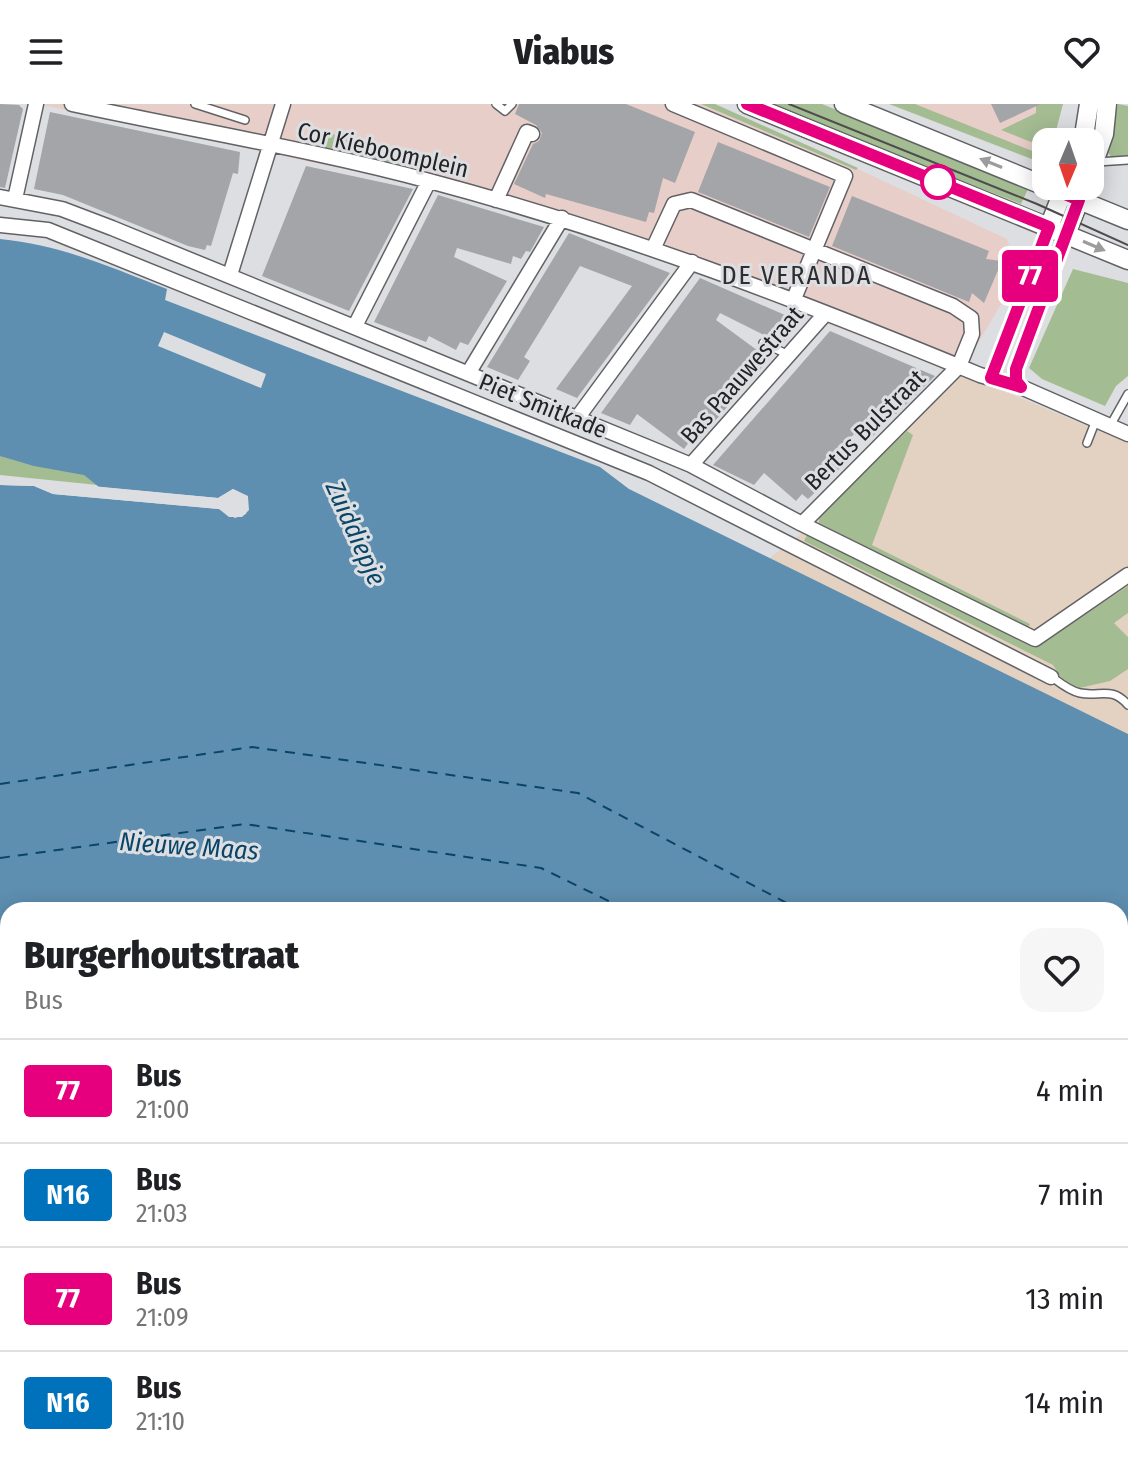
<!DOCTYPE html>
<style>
:root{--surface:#fff;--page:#f6f6f6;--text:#202124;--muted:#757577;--line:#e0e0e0}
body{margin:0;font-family:"Fira Sans Condensed",sans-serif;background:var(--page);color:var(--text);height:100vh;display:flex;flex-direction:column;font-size:30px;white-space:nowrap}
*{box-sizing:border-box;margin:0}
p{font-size:26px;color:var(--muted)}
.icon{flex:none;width:44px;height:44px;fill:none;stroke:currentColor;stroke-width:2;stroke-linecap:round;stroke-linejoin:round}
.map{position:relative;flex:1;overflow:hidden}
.drawer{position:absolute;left:0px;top:798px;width:1128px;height:570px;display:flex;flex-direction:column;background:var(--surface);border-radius:24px 24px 0 0;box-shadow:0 4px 20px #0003}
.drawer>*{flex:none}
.badge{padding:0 16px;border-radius:6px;font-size:28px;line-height:52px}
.needle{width:52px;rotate:182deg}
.buttons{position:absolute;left:1032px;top:24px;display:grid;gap:16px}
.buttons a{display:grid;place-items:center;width:72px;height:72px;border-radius:16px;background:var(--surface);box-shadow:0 4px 20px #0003;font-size:40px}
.map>.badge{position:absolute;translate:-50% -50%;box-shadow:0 0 0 4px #fff}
.round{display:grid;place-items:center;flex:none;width:84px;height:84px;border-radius:24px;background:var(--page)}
.summary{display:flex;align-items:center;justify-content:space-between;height:136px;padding:0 24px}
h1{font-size:38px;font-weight:800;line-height:60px}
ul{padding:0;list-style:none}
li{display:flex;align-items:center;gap:24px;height:104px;padding:0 24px;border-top:2px solid var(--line)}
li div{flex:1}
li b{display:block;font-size:30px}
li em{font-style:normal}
li .badge{min-width:88px;font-weight:700;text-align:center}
header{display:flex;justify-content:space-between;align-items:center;height:104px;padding:0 24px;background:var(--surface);font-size:36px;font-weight:800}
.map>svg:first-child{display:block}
</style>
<header><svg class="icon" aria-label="menu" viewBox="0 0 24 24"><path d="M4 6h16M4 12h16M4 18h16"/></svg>Viabus<svg class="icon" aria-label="heart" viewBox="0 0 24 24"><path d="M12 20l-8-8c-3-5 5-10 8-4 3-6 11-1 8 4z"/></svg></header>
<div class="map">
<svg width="1128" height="1367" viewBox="0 0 1128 1367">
<rect width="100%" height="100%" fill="#dddee1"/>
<!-- commercial -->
<path fill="#e8cec9" d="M38 0H707L860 66 1007 135 1012 151 1003 197 956 276 936 262 702 171 574 126 438 85Z
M899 0H1054L1051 22 1037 53Z"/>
<!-- industrial -->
<path fill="#e3d1c1" d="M961 269 1128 339V668L749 470 815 419Z"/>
<!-- green -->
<path fill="#a4bc92" d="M701 0H715L858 64 856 66Z
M766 0H822L1028 85 1021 100Z
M889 0H915L1042 51 1037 57Z
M1036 0H1063L1053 38H1046V44L1001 26 1036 9Z
M1118 0 1128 2V51L1112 53 1108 49Z
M329 29 403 50 400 61 324 44Z
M1073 165 1128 179V272L1116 282 1105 302 1042 275 1029 264Z
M0 320 195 391 0 371Z
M907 327 913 331 872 441 1030 520 1028 524 819 419V412Z
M808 429 1034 544 1128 482V509L1114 519 1128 533V565L1110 577 1075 585 1062 575 1053 561 804 437Z
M138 1360H260L258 1367H142Z"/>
<!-- water -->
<path fill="#5e8eb0" d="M0 135C61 141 110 163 167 185L165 196 600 363 629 385 1128 630V1367H449L445 1360H1120V806H8V990L0 989V381L34 382 53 390 219 405 235 414 246 410 248 392 233 385 218 394 99 383 84 371 34 362 0 352Z"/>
<!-- pier -->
<path fill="#dddee1" d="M164 228 266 270 261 284 158 242Z
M0 377 35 378 54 386 220 401 231 409H240L245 404 244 394 233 389 218 398 98 387 92 382 218 394 233 385 248 393 249 406 242 413H229L219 405 53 390 34 382 0 381Z"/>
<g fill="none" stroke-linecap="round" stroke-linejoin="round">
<!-- ferry -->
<path stroke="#084568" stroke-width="2" stroke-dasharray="10 8" stroke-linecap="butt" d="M0 680 252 643 578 689 800 806
M0 754 245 720 541 764 627 806
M1120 1117 1128 1128
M1120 1329 1128 1354"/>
</g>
<!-- building -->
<path fill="#a4a5a8" d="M0 0 19 1 23 5 5 84 0 83Z
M519 0H626L695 28 675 79 663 74 654 109 649 108 646 118 546 90 545 94 514 80 533 40 539 37 542 29 536 21 515 10Z
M991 0H1041L1000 19Z
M50 8 240 48 238 70 233 69 211 142 207 141 205 146 188 142 63 91 34 85Z
M718 38 830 83 809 133 698 88Z
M306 62 413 85 349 207 262 172Z
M438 91 544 123 530 148 526 147 521 155 513 152 511 160 457 144 454 153 507 177 468 241 460 238 456 246 429 232 426 238 374 218Z
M852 92 989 147 986 155 1002 157 984 199 972 189 969 198 832 142Z
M569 129 670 169 577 294 556 285 632 182 580 162 524 253 530 257 518 276 487 263Z
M700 174 801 218 782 240 720 209 716 216 769 255 700 334 695 330 684 345 637 310 630 321 601 309Z
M830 227 935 272 896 310 880 300 868 314 880 325 865 340 854 330 842 344 852 353 837 367 828 360 816 374 823 381 808 395 802 390 796 397 764 369 754 381 713 361Z"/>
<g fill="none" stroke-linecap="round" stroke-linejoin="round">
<!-- lane casing -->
<g stroke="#616265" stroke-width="10">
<path id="lane" d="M195 0 245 16
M496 0 505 7 512 0
M1097 58 1128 56
M763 239 789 251
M1110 322 1128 290
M1087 339 1096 316
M1052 573C1060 579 1070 587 1080 589 1100 593 1112 582 1128 601
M368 1360 371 1367"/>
</g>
<!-- street casing -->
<g stroke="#616265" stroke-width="17">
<path id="street" d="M72 0C192 26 315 46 433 78 621 128 801 197 980 271L1021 283 1128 330
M673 0 845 72 793 197
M0 93 62 105 112 124 645 342 691 361 802 420 1035 535 1128 471
M15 95 36 0
M496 96 527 28 532 30
M0 121 48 126 649 369 1051 573
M654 143 674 100 691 96 953 202 971 214 972 230 959 262 802 420
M230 171 283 0
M356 220 429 77
M469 268 562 114
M991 274 1049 123
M1021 283 1016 277V265L1066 130
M578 313 692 158
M691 361 825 210
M0 1027 8 1028
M396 1360 401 1367"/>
</g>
<!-- secondary casing -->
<g stroke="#616265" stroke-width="21">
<path id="secondary" d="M747 0 1128 156
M844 0 1128 116
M1083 38 1089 0
M1090 69 1104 30 1107 0
M1049 123 1065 82
M1066 130 1085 82"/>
</g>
<!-- lane -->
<use href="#lane" stroke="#fff" stroke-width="7"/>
<!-- street -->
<use href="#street" stroke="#fff" stroke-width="14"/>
<!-- secondary -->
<use href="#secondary" stroke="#fff" stroke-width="18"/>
<!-- tram -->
<path stroke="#4d4d4e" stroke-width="2" d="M789 0 1037 100 1128 141"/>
</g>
<!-- one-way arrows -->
<defs><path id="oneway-solid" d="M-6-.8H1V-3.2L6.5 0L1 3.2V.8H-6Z" transform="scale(2)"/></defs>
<g fill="#9c9c9c">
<use href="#oneway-solid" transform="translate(991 59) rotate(-158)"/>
<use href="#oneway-solid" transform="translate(1094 142) rotate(23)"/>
</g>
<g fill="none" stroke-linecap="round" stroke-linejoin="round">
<!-- line casing -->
<g stroke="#fff" stroke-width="18">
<path id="line" d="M747 0 1049 123 991 274 1021 283 1016 277V265L1079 96 1046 82"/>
</g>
<!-- line -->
<use href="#line" stroke="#e6007e" stroke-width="12"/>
</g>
<!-- markers -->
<circle fill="#fff" stroke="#e6007e" stroke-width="4" cx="938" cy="78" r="16"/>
<g text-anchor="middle" stroke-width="6" stroke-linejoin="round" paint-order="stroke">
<!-- street labels -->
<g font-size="24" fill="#232324" stroke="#dddee1">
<text transform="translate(383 46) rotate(13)" y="8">Cor Kieboomplein</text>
<text transform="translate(742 271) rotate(-49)" y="8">Bas Paauwestraat</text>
<text transform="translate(543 302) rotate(22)" y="8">Piet Smitkade</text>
<text transform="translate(865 326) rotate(-45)" y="8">Bertus Bulstraat</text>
</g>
<!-- neighbourhood labels -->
<g font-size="26" letter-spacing="2" fill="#2e2e31" stroke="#dddee1">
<text x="797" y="180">DE VERANDA</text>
</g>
<!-- water labels -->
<g font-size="26" font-style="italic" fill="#084568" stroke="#dddee1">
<text transform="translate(356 429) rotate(66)" y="9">Zuiddiepje</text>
<text transform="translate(189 742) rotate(4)" y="9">Nieuwe Maas</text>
</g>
</g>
</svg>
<div class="buttons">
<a><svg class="needle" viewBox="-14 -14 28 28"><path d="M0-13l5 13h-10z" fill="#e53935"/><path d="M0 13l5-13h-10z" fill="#757577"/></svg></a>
</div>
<b class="badge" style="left:1030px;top:172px;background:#e6007e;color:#fff">77</b>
<section class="drawer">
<div class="summary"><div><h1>Burgerhoutstraat</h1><p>Bus</p></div><a class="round"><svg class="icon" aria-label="heart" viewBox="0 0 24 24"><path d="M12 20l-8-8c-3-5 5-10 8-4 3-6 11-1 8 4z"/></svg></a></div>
<ul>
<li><span class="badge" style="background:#e6007e;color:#fff">77</span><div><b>Bus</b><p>21:00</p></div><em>4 min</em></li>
<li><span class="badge" style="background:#0072bc;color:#fff">N16</span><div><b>Bus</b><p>21:03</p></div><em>7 min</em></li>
<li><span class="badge" style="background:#e6007e;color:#fff">77</span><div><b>Bus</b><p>21:09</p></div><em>13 min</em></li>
<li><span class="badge" style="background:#0072bc;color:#fff">N16</span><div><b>Bus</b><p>21:10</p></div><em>14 min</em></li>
</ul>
</section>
</div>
